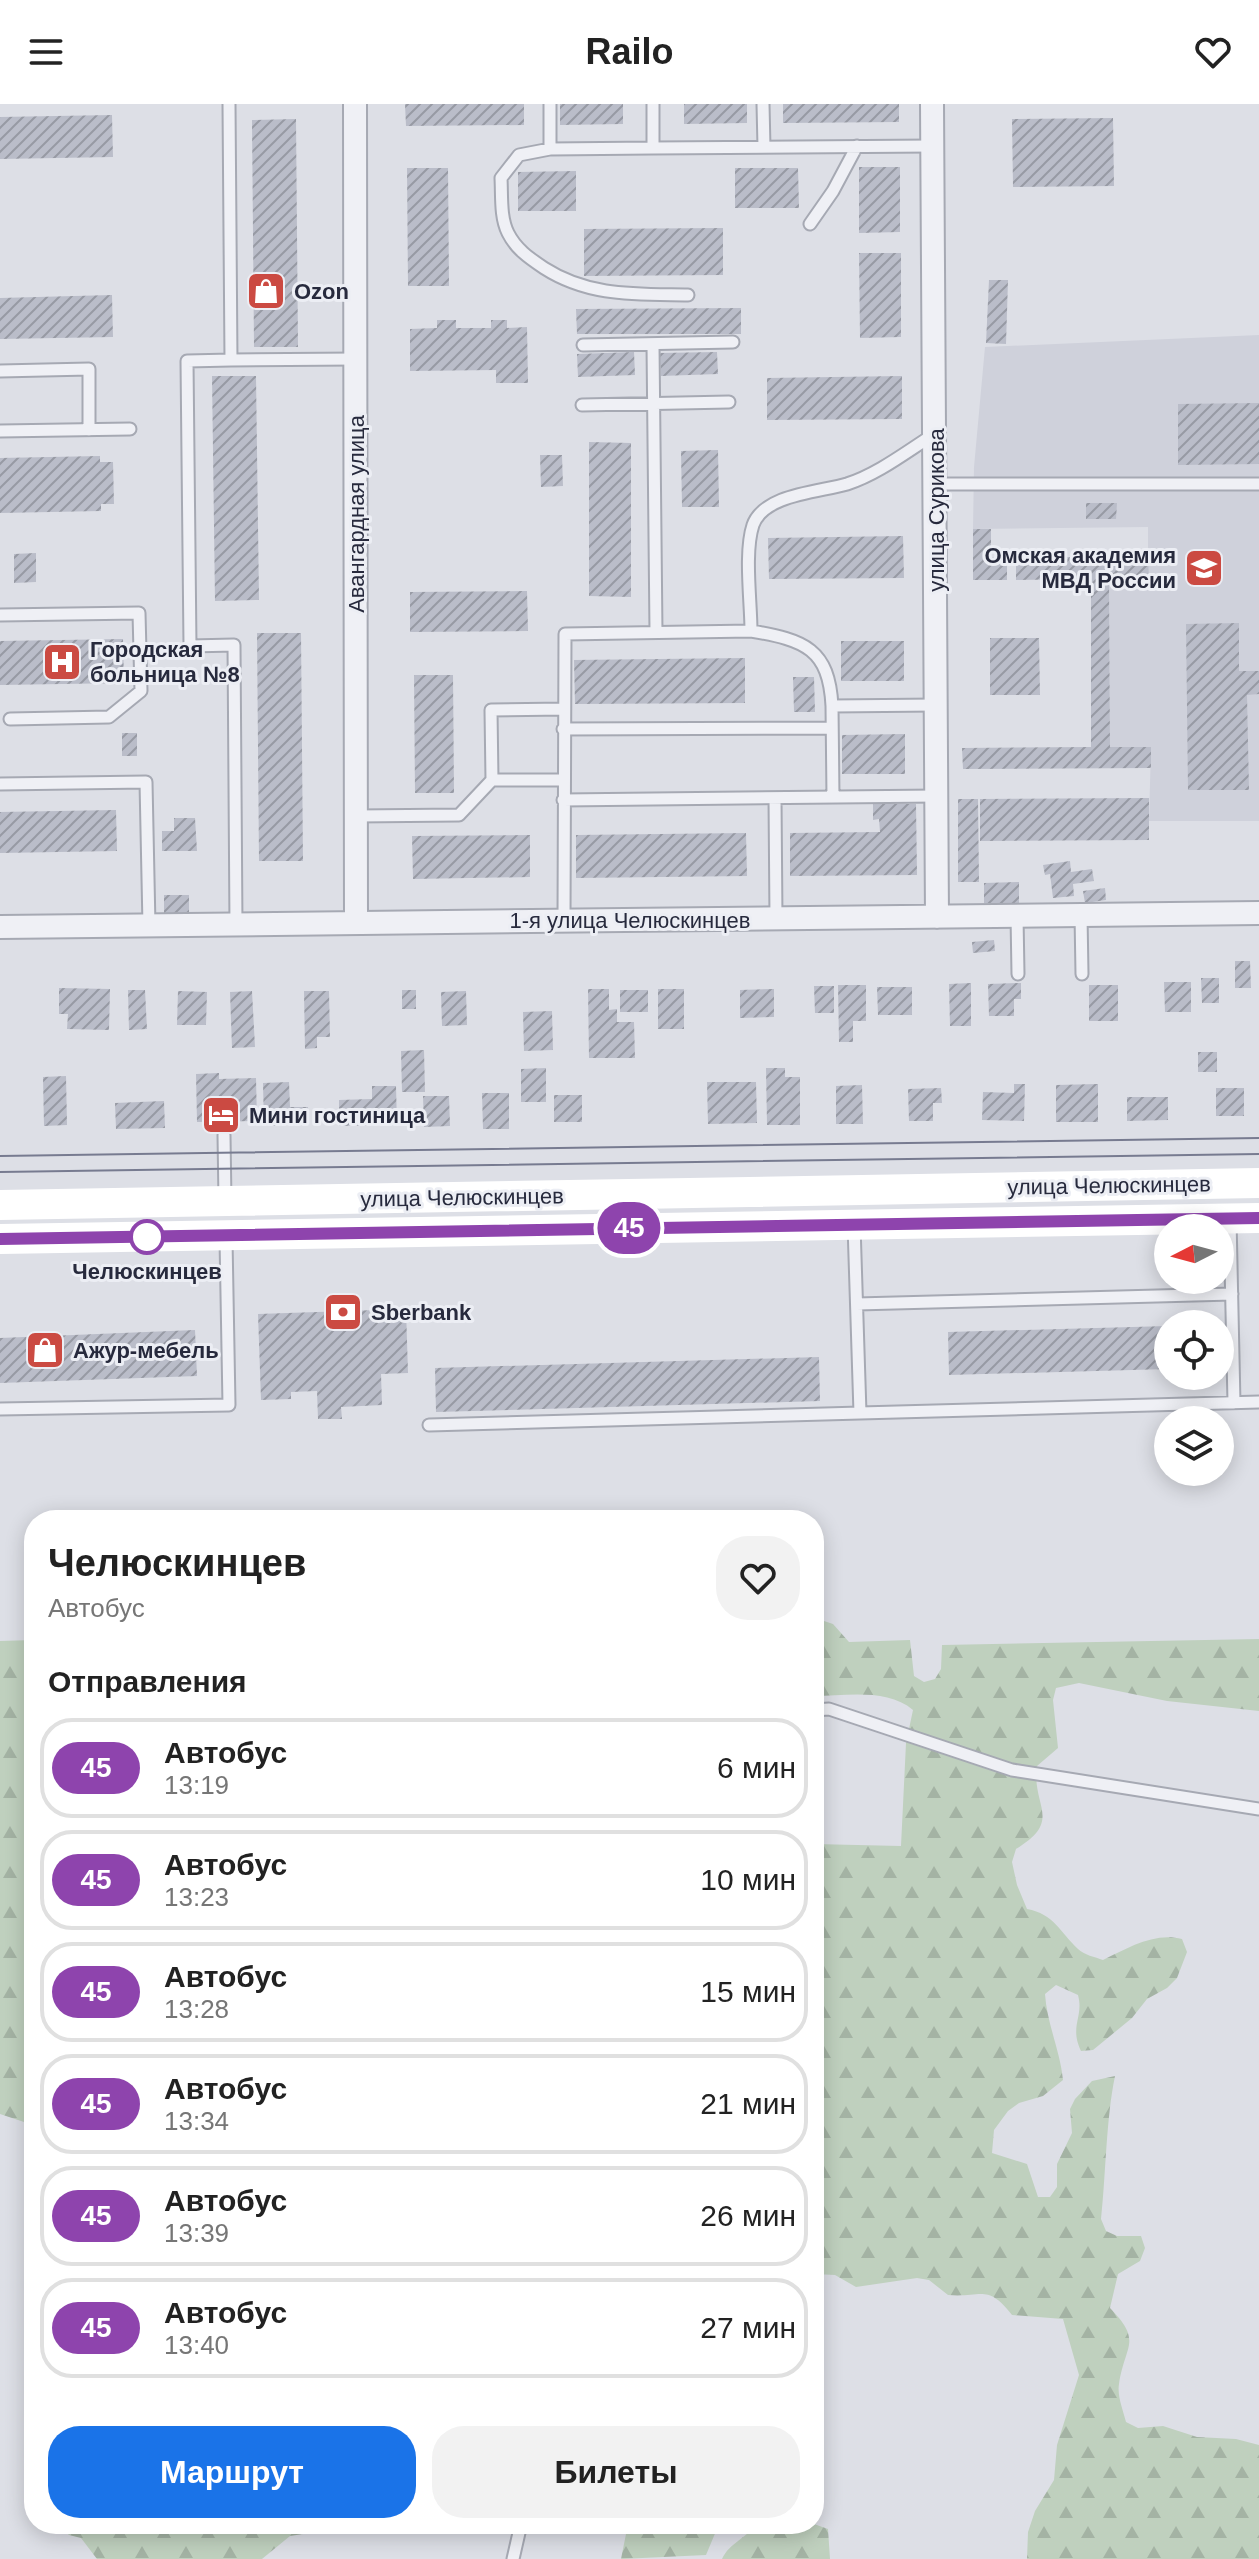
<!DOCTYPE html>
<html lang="ru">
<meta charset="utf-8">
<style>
:root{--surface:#fff;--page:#f2f2f2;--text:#222;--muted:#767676;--line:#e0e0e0;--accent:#1a73e8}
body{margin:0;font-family:Helvetica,sans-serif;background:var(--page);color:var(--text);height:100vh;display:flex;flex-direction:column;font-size:30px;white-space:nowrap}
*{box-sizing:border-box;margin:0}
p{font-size:26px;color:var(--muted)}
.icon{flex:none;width:44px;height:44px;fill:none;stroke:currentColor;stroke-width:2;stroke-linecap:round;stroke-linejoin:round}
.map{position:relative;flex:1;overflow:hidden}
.side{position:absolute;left:24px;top:1406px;width:800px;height:1024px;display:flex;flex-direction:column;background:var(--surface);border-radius:32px;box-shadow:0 4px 20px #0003}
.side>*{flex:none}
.badge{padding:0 16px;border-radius:26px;font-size:28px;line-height:52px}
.needle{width:52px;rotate:264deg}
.fabs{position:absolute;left:1154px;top:1110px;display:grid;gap:16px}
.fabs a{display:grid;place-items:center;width:80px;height:80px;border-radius:50%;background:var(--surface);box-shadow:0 4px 20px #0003;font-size:40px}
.map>.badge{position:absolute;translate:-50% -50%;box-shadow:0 0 0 4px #fff}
h2{padding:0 24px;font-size:30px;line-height:72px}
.round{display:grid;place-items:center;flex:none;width:84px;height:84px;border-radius:32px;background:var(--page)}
.headline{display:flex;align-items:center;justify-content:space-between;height:136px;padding:0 24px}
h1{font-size:38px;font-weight:700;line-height:60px}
.button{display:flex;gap:16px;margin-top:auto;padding:16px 24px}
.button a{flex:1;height:92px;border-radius:32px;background:var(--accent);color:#fff;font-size:32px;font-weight:700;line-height:92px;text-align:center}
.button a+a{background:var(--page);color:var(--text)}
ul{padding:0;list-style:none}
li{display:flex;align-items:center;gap:24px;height:100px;margin:0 16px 12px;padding:0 8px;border:4px solid var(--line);border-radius:32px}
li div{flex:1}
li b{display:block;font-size:30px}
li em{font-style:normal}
li .badge{min-width:88px;font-weight:700;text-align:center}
header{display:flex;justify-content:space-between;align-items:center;height:104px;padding:0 24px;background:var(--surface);font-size:36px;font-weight:700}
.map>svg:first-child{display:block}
</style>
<header><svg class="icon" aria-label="menu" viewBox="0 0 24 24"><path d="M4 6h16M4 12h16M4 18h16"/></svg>Railo<svg class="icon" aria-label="heart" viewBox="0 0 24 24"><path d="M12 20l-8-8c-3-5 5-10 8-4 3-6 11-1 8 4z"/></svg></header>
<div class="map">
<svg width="1259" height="2455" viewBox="0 0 1259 2455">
<defs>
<pattern id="forest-firs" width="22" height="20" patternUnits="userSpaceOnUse" patternTransform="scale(2)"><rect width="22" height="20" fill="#bfd0be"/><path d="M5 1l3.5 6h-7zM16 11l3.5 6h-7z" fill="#a4b3a4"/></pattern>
<pattern id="building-hatch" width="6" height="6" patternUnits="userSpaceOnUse" patternTransform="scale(2)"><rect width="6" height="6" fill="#babdc9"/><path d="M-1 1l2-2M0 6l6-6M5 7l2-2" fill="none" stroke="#979aa4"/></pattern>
</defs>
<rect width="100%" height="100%" fill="#dddfe6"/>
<!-- built -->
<path fill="#cfd1db" d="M1259 231V717H1149L1151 643H1110L1109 475H1148V423L973 425 974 363 985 243Z"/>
<!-- forest -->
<path fill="url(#forest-firs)" d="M821 1516 833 1520 849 1538 910 1536 914 1572 924 1578 935 1575 941 1565 942 1541 1259 1535V1607L1167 1597 1079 1579 1056 1584 1053 1596 1058 1644 1037 1662C1031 1702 1064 1716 1016 1745L1012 1758 1017 1781 1027 1805C1054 1810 1060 1828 1078 1845 1084 1851 1095 1853 1103 1856 1128 1844 1154 1828 1182 1835L1187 1848 1177 1874 1167 1884 1147 1895 1132 1914 1093 1946 1081 1947C1069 1922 1084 1913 1078 1891L1056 1881 1045 1890C1047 1920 1060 1946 1063 1976L1043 1992 1019 1999 1008 2007 994 2026 992 2049 1027 2060 1038 2093H1050L1057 2083V2060L1072 2029 1070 2005 1075 1995 1092 1977 1115 1972C1106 2015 1106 2070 1101 2115L1106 2127 1117 2132H1141L1145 2144 1140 2157 1118 2170 1110 2204C1143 2238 1125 2240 1119 2280 1117 2292 1123 2306 1126 2318L1138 2324 1163 2322 1197 2333 1236 2335 1259 2341V2455H1027L1028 2428 1035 2407 1054 2376 1057 2341 1079 2271 1063 2215 1012 2211C987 2179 982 2194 948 2191L929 2176 917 2174 856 2183 835 2171 814 2170V1740L901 1742 906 1639 913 1606C887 1584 846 1592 814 1592V1526Z
M34 1536V2073L26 2050 32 2027 24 2018 0 2010V1537Z
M58 2420H322L303 2430 290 2432 262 2455H97L81 2434 69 2431Z
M628 2420H719L706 2451 621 2455Z
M756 2420H814L828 2425 830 2455H722C729 2439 746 2435 756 2420Z"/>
<!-- building -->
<path fill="url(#building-hatch)" d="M405 0H524V21L406 22Z
M560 0H623V20L560 21Z
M684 0H747V19L684 20Z
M783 0H899V18L783 19Z
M112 11 113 53 0 55V13Z
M1113 14 1114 82 1013 83 1012 15Z
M296 15 298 243H254L252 16Z
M859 63H900V128L859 129Z
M407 64H448L449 182H408Z
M735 64H798L799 104H735Z
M576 67V107H518V68Z
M723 124V171L584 172V125Z
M859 149H901V233L860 234Z
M989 176H1008L1006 240 986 239Z
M112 191 113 233 0 235V194Z
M741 204V230H577L576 205Z
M437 216H456V224H491V216H507V224L527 223 528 279H496V266L410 267V225L437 224Z
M634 248 635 271 578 273 577 250Z
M717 248 718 270 661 272 660 249Z
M212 272H256L259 496 215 497Z
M902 272V315L767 316V274Z
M1259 299V360L1178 361V300Z
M589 338 631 339V493L589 492Z
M718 346 719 403H682L681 347Z
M540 351H562L563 382 541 383Z
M100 352V358H113L114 400H101V407L0 409V354Z
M1086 399H1117L1116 415H1086Z
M973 425H991V453H1007V476H973Z
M903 432 904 474 769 475 768 434Z
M36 449V478L14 479V450Z
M1016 453H1148L1149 475H1109L1110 643H1151V664L963 665 962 644 1091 643V475L1016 476Z
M527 487 528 527 410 528V488Z
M1239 519V567H1259V590L1247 591 1249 686H1188L1186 520Z
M257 529H301L303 757H259Z
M990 534H1039L1040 591H990Z
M123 535 124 579 0 581V537Z
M841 537H904V577H841Z
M745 554V599L575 600 574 556Z
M414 571H453L454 689H415Z
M793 573H814L815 608H794Z
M122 629H137V652H122Z
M905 630V670H842V631Z
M1149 694V736L980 737V695Z
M958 695H978L979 778H958Z
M873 700H916L917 771 790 772V729L880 728 879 715 873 716Z
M116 706 117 747 0 749V708Z
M174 714H195L197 747H162V727H174Z
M746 729 747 772 576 774V731Z
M530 731V773L413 775 412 732Z
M1070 757 1071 768 1092 765 1094 777 1073 780 1074 792 1053 794 1050 770 1045 771 1043 761Z
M1019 778V799H984V779Z
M1105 784 1106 796 1085 799 1083 787Z
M164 791H189V811H164Z
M994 836 995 847 973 849 972 838Z
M1235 857H1250L1251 884H1235Z
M1201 874H1219V899H1202Z
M1164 878H1191V908H1165Z
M971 879V922H950L949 880Z
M1021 879V895H1014V912H989L988 880Z
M838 881H866V917H853V938H839Z
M1089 881H1118V917H1089Z
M814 882H834V909H815Z
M877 883H912V911H878Z
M59 884 110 885 109 926 67 925 68 910H59Z
M588 885H609V906L617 905V918H634L635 954H589Z
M658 885H684V925H658Z
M774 885V913L740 914V886Z
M128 886H145L147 925 129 926Z
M402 886H416V905H402Z
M620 886H648V908H620Z
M178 887 207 888 206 921H177Z
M252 887 255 943 232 944 230 888Z
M304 887H329L330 933H317V944L305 945Z
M466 887 467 921 442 922 441 888Z
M552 907 553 946 524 947 523 908Z
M424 946 425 988H402L401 947Z
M1198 948H1217V968H1198Z
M546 964V998H521V965Z
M766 964H785V973H800V1021H767Z
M219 969V975L256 974 257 1017 197 1018 196 970Z
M66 972 67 1021 44 1022 43 973Z
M289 978 290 1003H308L309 1021 264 1022 263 979Z
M707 978H756L757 1019 708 1020Z
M1014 980H1025L1024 1017 982 1016 983 988 1014 989Z
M1098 980V1018H1056V981Z
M862 981 863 1020H836V982Z
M372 982H396L397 1021 339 1022V996L372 995Z
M941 984 942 999H933V1017H909L908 985Z
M1216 984H1244V1012H1216Z
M482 989H509V1025H483Z
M554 991H582V1018H554Z
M423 992H449L450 1022 424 1023Z
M1127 993H1168V1016L1127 1017Z
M164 997 165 1024 116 1025 115 999Z
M406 1205 408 1269 381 1270 382 1301 341 1303 342 1315H318L317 1287 291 1288V1295L261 1296 258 1210Z
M1168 1222V1265L949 1271 948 1228Z
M195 1226 197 1272 0 1279V1234Z
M819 1253 820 1297 436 1308 435 1264Z"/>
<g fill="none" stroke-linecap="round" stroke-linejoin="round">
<!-- lane casing -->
<g stroke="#a6a9b3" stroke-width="15">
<path id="lane" d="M229 0 231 256 187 257 190 542 234 541 236 821
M550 0V45
M653 0V44L933 42
M763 0 764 43
M653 44 550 45 519 51 501 74C502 92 500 113 508 129 516 145 529 154 544 164 589 193 636 190 688 191
M810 120 833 87 857 42
M583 241 733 238
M653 241 656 528
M231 256 356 255
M0 267 89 265V326
M582 301 729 298
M0 327 130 325
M936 380H1259
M0 511 139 509 141 587 109 613 10 615
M751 527C751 498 744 448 753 421 764 390 820 388 847 380 878 370 906 348 933 331
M563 625 832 624
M562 676H492L491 606 564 605
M0 680 146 678 149 822
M833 693 832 602 936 601
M775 694 776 815
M563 696 937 692
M357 712 459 711 492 676
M1081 811 1082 870
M1017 812 1018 870
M564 817 565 530 751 527C805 536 829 545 832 602
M224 1031 225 1097
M1230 1115 1234 1299
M857 1200 1232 1190
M0 1305 229 1301 226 1135
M860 1309 1259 1298
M429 1321 860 1309 854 1121
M814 1606 829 1605 1012 1666 1259 1705
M513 2455 521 2420"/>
</g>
<!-- street casing -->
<g stroke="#a6a9b3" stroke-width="26">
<path id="street" d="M355 0 356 819
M932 0 937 813
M0 823 1259 809"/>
</g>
<!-- lane -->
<use href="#lane" stroke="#eff0f5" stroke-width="11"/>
<!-- street -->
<use href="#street" stroke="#eff0f5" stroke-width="22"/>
<!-- secondary -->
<path stroke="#fff" stroke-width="30" d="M0 1101 1259 1079
M0 1135 1259 1114"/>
<!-- tram -->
<path stroke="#777b90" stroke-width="2" d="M0 1052 1259 1034
M0 1068 1259 1050"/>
</g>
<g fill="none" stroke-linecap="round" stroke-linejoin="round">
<!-- line casing -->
<g stroke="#fff" stroke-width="18">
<path id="line" d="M0 1135 1259 1114"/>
</g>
<!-- line -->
<use href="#line" stroke="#8e44ad" stroke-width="12"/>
</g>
<!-- icons -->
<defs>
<g id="shop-square" transform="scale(2)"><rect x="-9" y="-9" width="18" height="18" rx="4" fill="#cb4a42" stroke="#eceef4"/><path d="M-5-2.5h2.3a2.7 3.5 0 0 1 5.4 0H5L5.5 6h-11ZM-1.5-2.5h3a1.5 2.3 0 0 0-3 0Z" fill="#fff"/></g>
<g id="university-square" transform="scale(2)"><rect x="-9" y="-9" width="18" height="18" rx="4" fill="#cb4a42" stroke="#eceef4"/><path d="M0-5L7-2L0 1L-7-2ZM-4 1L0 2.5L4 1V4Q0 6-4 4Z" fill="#fff"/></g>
<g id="hospital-square" transform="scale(2)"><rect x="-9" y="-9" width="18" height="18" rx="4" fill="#cb4a42" stroke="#eceef4"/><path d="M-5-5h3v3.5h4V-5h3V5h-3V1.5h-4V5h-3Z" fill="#fff"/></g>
<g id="hotel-square" transform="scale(2)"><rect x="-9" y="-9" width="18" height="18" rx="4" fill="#cb4a42" stroke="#eceef4"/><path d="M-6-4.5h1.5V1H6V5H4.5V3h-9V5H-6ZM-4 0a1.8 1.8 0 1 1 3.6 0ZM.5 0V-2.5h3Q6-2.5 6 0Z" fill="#fff"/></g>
<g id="bank-square" transform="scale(2)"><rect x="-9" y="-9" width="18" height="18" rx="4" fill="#cb4a42" stroke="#eceef4"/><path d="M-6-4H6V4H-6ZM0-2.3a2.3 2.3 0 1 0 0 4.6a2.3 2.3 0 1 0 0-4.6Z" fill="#fff"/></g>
</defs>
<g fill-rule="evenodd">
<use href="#shop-square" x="266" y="187"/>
<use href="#university-square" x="1204" y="464"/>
<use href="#hospital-square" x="62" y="558"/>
<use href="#hotel-square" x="221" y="1011"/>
<use href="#bank-square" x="343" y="1208"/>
<use href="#shop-square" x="45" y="1246"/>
</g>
<!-- markers -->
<circle fill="#fff" stroke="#8e44ad" stroke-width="4" cx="147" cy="1133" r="16"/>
<g text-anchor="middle" stroke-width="6" stroke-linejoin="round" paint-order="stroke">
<!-- poi labels -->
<g font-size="22" font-weight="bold" fill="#272a3d" stroke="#eceef4" text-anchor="start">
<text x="294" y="195">Ozon</text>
<text x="1176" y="459" text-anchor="end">Омская академия<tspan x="1176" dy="25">МВД России</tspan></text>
<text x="90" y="553">Городская<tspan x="90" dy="25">больница №8</tspan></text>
<text x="249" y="1019">Мини гостиница</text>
<text x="371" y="1216">Sberbank</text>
<text x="73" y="1254">Ажур-мебель</text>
</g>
<!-- street labels -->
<g font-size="22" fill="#272a3d" stroke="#eceef4">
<text transform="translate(936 406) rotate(-90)" y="8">улица Сурикова</text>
<text transform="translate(356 410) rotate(-90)" y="8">Авангардная улица</text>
<text x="630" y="824">1-я улица Челюскинцев</text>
<text transform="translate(1109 1081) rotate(-1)" y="8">улица Челюскинцев</text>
<text transform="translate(462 1093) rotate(-1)" y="8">улица Челюскинцев</text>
</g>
<!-- stop labels -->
<g font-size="22" font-weight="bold" fill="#272a3d" stroke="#eceef4">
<text x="147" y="1175">Челюскинцев</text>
</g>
</g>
</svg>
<div class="fabs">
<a><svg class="needle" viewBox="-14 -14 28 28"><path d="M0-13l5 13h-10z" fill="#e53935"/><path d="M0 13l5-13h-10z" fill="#767676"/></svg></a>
<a><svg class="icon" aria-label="locate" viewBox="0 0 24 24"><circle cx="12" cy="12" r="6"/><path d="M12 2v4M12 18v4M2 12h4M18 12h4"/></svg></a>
<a><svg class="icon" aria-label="layers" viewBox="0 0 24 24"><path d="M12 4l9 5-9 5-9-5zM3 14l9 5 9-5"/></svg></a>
</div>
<b class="badge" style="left:629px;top:1124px;background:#8e44ad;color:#fff">45</b>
<section class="side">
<div class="headline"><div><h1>Челюскинцев</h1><p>Автобус</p></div><a class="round"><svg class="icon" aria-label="heart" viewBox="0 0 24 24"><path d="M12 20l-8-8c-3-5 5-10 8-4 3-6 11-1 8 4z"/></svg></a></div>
<h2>Отправления</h2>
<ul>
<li><span class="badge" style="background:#8e44ad;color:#fff">45</span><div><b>Автобус</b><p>13:19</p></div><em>6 мин</em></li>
<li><span class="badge" style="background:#8e44ad;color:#fff">45</span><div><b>Автобус</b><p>13:23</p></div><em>10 мин</em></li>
<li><span class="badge" style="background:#8e44ad;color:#fff">45</span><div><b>Автобус</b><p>13:28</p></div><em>15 мин</em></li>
<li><span class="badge" style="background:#8e44ad;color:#fff">45</span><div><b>Автобус</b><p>13:34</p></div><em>21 мин</em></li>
<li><span class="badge" style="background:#8e44ad;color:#fff">45</span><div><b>Автобус</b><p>13:39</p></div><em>26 мин</em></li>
<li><span class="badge" style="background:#8e44ad;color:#fff">45</span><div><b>Автобус</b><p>13:40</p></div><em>27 мин</em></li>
</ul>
<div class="button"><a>Маршрут</a><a>Билеты</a></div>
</section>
</div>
